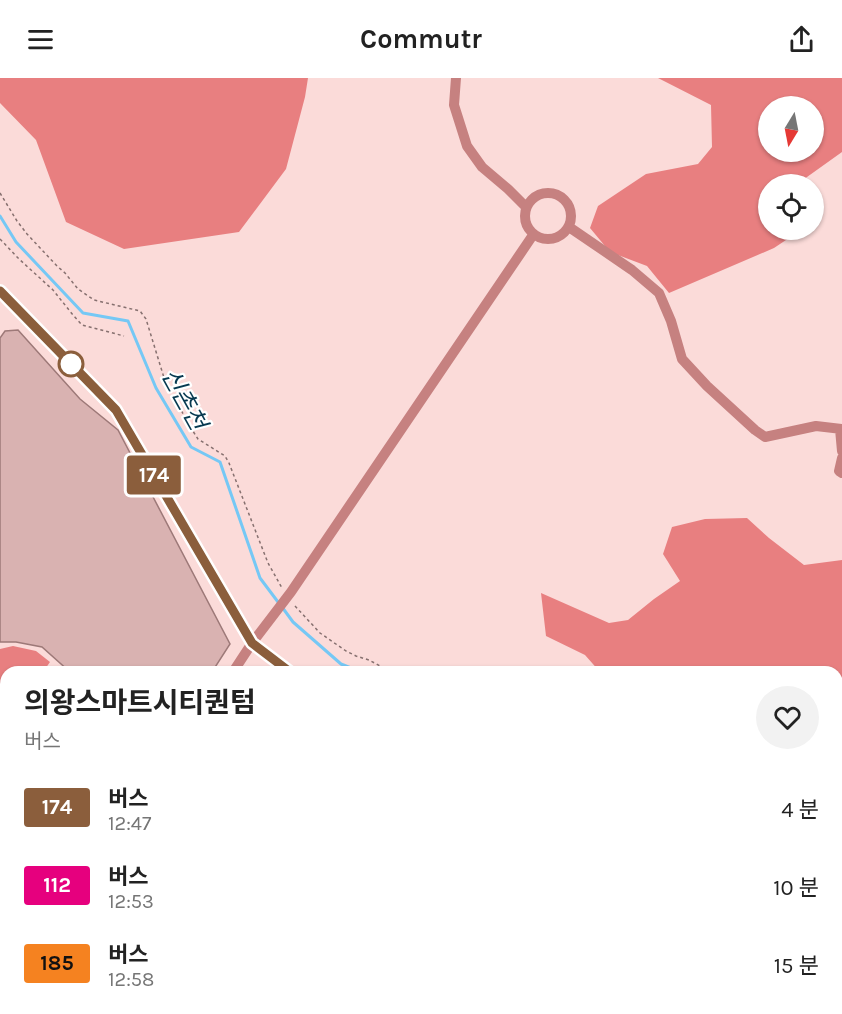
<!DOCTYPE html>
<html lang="ko">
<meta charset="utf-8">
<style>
:root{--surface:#fff;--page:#f2f2f2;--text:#222;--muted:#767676}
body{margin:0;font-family:Karla,"Noto Sans KR",sans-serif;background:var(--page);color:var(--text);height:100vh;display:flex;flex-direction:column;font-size:22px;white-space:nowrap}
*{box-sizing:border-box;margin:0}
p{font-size:20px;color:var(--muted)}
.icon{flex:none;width:33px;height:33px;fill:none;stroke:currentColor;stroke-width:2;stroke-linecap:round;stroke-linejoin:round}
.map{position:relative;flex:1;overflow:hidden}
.drawer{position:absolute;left:0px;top:588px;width:843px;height:348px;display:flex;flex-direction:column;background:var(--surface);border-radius:18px 18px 0 0;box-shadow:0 2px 4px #0004}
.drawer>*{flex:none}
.badge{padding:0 12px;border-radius:4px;font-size:21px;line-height:39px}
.needle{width:39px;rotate:190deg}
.fabs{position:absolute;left:758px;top:18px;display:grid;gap:12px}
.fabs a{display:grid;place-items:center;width:66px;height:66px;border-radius:50%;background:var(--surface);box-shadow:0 2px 4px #0004;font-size:30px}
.map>.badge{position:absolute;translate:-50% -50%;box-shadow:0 0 0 3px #fff}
.round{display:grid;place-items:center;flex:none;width:63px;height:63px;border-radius:32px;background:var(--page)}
.head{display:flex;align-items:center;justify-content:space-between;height:102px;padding:0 24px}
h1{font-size:28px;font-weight:700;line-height:45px}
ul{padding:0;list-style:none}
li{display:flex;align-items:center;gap:18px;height:78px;padding:0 24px}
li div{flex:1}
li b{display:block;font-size:22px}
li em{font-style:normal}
li .badge{min-width:66px;font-weight:700;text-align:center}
header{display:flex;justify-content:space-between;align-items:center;height:78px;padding:0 24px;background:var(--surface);font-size:27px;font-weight:700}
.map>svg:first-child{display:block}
</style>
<header><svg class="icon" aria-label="menu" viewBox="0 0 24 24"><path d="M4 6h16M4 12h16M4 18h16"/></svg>Commutr<svg class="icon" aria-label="share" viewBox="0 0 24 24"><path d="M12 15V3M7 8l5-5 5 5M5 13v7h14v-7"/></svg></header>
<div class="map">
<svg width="842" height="936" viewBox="0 0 842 936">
<rect width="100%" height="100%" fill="#fbdbd9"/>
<!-- green -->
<path fill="#fb9595" d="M364 930H463L462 936H363Z"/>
<!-- forest -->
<path fill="#e87f80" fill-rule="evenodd" d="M0 0H308L305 19 286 91 239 154 124 171 66 144 36 62 0 25Z
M658 0H842V74L800 104 801 106H768V152H801L774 170 669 215 647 188 610 174 590 150 598 128 646 96 698 86 712 69 711 27ZM768 28H813V74H768Z
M747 440 769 460 804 487 842 482V638L837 642V594H600L585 577 546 558 541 515 609 545 628 542 654 521 680 503 663 476 672 449 705 441Z
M13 568 36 573 50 584 43 594H6V612L0 607V571Z"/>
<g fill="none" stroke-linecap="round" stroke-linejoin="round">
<!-- stream -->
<path stroke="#75c8f5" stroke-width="3" d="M0 138 16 164 83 235 128 243 156 310 191 369 220 384 260 500 278 524
M282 529 293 544 341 586 361 594
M837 848H842"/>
</g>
<!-- building -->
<path fill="#d9b2b1" stroke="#9d7978" stroke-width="1.5" d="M18 252 80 321 118 352 230 566 212 594H70L42 569 16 564H0V260L5 253Z"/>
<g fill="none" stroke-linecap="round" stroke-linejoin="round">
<!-- path -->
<path stroke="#86706f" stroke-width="1.5" stroke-dasharray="3 3" stroke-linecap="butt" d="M0 115 17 143 27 156 57 188 65 195 78 211 94 222 140 233 146 241 165 303 191 350 198 361 225 378 229 385 268 485 282 510
M0 161 19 181 53 212 73 237 82 247 124 258
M295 528 320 555 346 573 356 578 369 582 391 594
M0 676 6 679
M837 692 842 690
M837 783 842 775
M0 785 6 777
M837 794 842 799
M0 922H5
M149 931 153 934 162 936
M343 931 345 936
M187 935V936
M340 936 343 930
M735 936C744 932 755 935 764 936
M748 936 749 930"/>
<!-- minor -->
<path stroke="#c68180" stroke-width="10" d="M456 0 454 27 467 68 482 89 508 111 526 129
M525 138a23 23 0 1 1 46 0a23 23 0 1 1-46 0Z
M569 149 632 192 659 215 671 243 682 281 707 308 755 352 765 359 816 348 842 351
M0 213 116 332 252 565 290 594
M840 351 842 373
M842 380 839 393 842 395
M233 594 252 565 291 514 533 157
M0 620 6 623
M837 674 842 672
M837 737 842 736
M0 838 6 827
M0 849 6 852
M837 869H842
M0 877 6 881
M121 930 140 936
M525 930 608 931
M39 936 40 930
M295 936 298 930
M313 936 316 930
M473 936V930
M485 936 486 930"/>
</g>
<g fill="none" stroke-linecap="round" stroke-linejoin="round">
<!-- line casing -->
<g stroke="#fff" stroke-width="14">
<path id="line" d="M0 213 116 332 252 565 290 594"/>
</g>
<!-- line -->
<use href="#line" stroke="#8b5e3c" stroke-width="9"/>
</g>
<!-- markers -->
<circle fill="#fff" stroke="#8b5e3c" stroke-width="3" cx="71" cy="286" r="12"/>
<g text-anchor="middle" stroke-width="4.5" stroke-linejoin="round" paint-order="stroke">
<!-- water labels -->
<g font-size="24" font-style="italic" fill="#073950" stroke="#fff">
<text transform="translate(184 321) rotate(61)" y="8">신촌천</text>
</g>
</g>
</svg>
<div class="fabs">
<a><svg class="needle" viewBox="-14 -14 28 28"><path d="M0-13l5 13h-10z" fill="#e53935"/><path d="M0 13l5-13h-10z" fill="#767676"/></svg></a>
<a><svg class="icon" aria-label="locate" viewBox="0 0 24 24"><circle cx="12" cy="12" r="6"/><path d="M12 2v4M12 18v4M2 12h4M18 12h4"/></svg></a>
</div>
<b class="badge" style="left:154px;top:397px;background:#8b5e3c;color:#fff">174</b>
<section class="drawer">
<div class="head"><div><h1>의왕스마트시티퀀텀</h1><p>버스</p></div><a class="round"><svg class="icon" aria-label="heart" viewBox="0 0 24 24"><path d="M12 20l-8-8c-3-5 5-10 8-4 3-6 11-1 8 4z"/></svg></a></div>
<ul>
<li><span class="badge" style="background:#8b5e3c;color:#fff">174</span><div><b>버스</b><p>12:47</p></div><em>4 분</em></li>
<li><span class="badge" style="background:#e6007e;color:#fff">112</span><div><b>버스</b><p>12:53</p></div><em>10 분</em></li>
<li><span class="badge" style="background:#f58220;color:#111">185</span><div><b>버스</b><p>12:58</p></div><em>15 분</em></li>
</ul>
</section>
</div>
